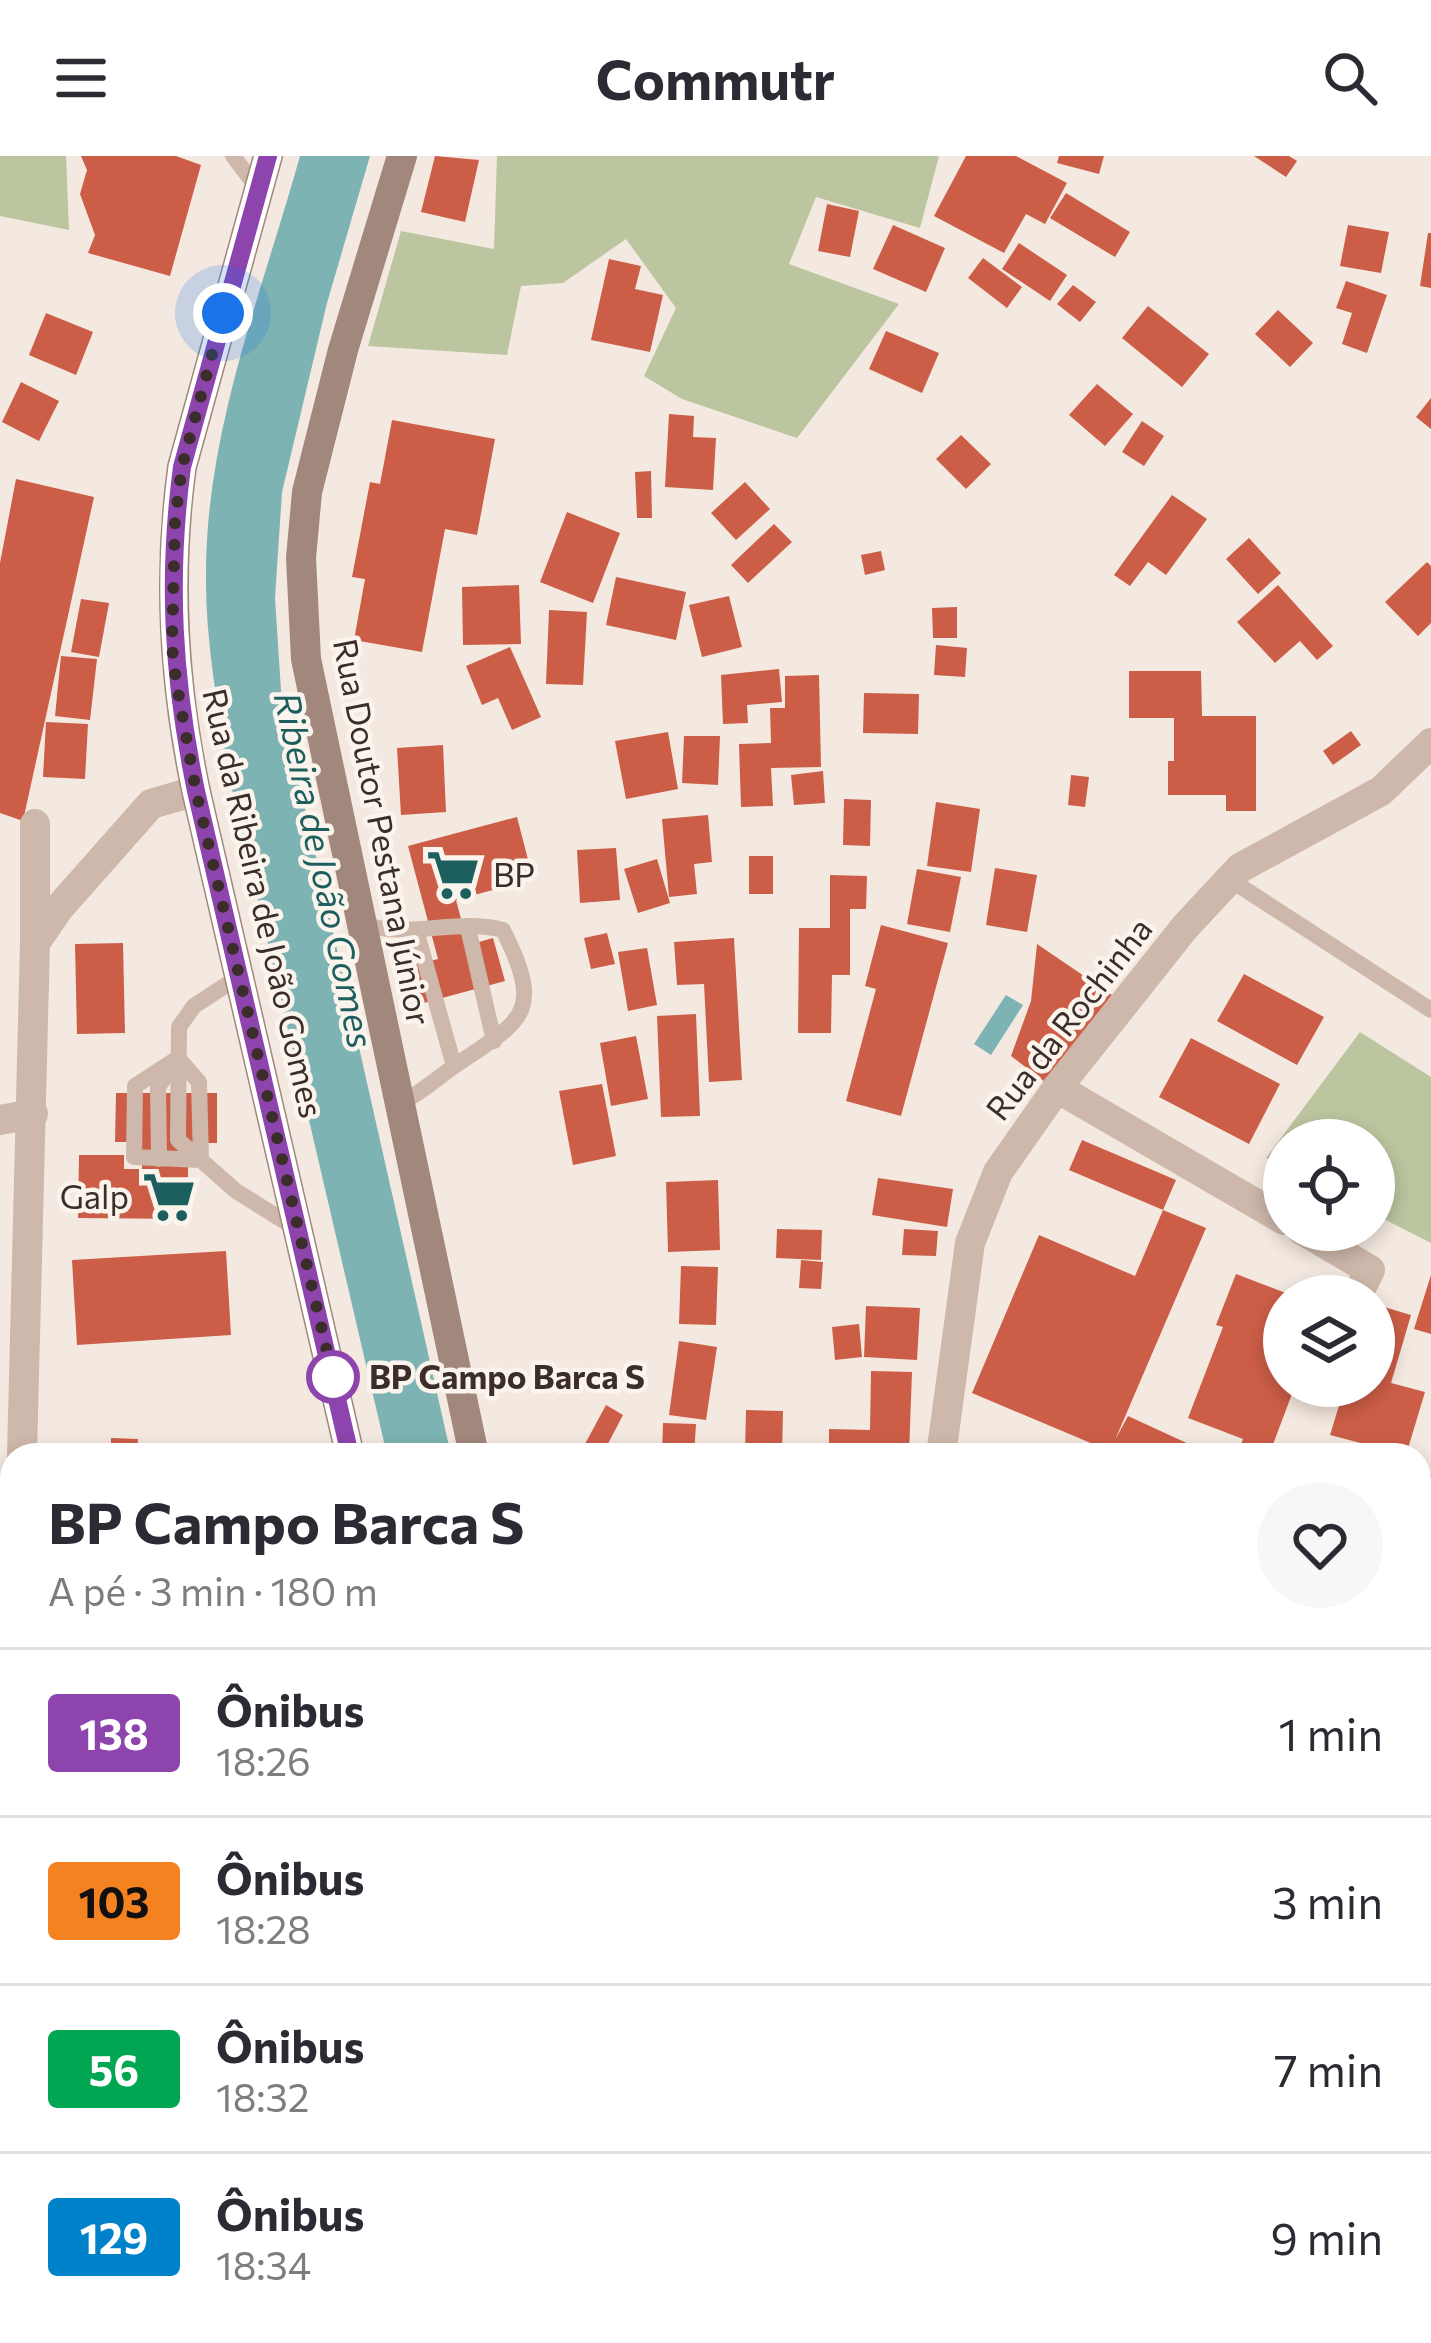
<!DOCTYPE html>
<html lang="pt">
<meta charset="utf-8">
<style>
:root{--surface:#fff;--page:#f7f7f7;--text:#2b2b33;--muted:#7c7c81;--line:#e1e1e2}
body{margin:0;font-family:Commissioner,sans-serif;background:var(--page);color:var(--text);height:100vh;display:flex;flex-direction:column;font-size:45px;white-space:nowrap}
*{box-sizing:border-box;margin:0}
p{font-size:39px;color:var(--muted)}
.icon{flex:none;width:66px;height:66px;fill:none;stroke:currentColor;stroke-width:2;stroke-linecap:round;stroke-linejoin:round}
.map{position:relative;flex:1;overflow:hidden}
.panel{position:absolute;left:0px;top:1287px;width:1431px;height:900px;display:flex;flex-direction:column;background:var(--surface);border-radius:36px 36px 0 0;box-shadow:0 6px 18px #0003}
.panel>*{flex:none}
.badge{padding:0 24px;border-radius:9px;font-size:42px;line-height:78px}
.buttons{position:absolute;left:1263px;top:963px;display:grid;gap:24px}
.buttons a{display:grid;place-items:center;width:132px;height:132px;border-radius:50%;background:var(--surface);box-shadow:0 6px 18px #0003;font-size:60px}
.you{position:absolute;width:60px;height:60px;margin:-30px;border:9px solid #fff;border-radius:50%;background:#1a73e8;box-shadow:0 0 0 18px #1a73e833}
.map>.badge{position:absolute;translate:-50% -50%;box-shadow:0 0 0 6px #fff}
.round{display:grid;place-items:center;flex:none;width:126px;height:126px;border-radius:63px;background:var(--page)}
.head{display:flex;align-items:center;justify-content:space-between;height:204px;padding:0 48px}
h1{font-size:57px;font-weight:700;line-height:90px}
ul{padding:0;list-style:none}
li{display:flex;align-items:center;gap:36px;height:168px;padding:0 48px;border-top:3px solid var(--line)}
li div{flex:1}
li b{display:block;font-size:45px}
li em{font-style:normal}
li .badge{min-width:132px;font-weight:700;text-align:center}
header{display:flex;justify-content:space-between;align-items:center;height:156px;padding:0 48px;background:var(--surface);font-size:54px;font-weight:700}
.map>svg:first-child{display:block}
</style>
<header><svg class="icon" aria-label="menu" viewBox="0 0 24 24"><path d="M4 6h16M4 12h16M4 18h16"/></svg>Commutr<svg class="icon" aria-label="search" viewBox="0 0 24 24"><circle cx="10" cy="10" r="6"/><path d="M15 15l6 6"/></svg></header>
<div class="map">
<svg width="1431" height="2187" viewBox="0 0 1431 2187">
<rect width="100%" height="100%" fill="#f4e9e0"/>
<!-- green -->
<path fill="#bbc59f" d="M0 0H66L69 74 0 60Z
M497 0H939L920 72 816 41 789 108 899 148 797 282 682 243 644 220 676 152 626 83 563 127 521 130 507 199 368 190 401 75 494 93Z
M1360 876 1431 921V1087L1374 1058V984H1284V1011L1266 1002Z"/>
<!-- water -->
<path fill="#7db3b2" d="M300 0H370L327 147 282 336 275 442 282 550 451 1299H387L230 625C219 557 205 487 206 417 206 275 262 136 300 0Z
M1006 839 1023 849 991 899 974 888Z
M23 2175H109L101 2187H15Z"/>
<!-- building -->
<path fill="#cc5e47" d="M81 0H176L201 9 170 120 88 97 95 79 80 38 87 14Z
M435 0 479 4 465 66 421 56Z
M966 0H1016L1067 27 1045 68 1026 58 1004 97 934 60Z
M1059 0H1104L1099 18 1057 7Z
M1254 0H1289L1297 5 1286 21Z
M1066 37 1130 76 1115 101 1050 62Z
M827 48 859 55 850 101 818 95Z
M893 69 945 92 926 136 873 113Z
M1348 69 1389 76 1381 117 1340 110Z
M1428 77H1431V132L1420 130Z
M1019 87 1067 119 1050 145 1002 113Z
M983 102 1022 131 1007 152 968 122Z
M609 103 641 110 635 133 663 139 650 196 591 184Z
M1346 125 1387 139 1367 197 1342 188 1352 157 1336 152Z
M1073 129 1096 146 1080 166 1057 148Z
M1148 150 1209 198 1182 231 1122 182Z
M1278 154 1313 187 1290 211 1255 178Z
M46 157 93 176 76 219 29 199Z
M886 175 939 197 922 237 869 213Z
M21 226 59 245 39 285 2 266Z
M1097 228 1133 258 1105 290 1069 259Z
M1431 242V273L1416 261Z
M669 258 694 260 693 281 716 282 713 334 665 331Z
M392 264 495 283 477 379 445 373 422 496 354 484 365 423 352 421 370 326 380 328Z
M1142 265 1164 280 1144 310 1122 296Z
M961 279 991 308 966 333 936 303Z
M651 315 652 362H637L635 316Z
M16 323 94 341 23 665 0 657V407Z
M745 326 770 353 736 384 711 357Z
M1172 339 1207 363 1166 419 1148 406 1130 430 1114 419Z
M567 356 620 377 593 447 540 426Z
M774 368 792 386 748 427 731 409Z
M1249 382 1281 417 1258 438 1226 403Z
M881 395 885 414 865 419 861 399Z
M1427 406 1431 410V467L1418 480 1385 446Z
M616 421 686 436 676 484 606 469Z
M519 429 521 488 463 489 462 431Z
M1278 429 1333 490 1317 504 1300 485 1275 507 1237 466Z
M729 440 742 491 702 501 689 449Z
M81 443 109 447 99 501 71 496Z
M957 451V482H933L932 452Z
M549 454 587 456 583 529 546 528Z
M936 489 967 492 965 521 934 519Z
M510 491 541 561 512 574 498 542 482 549 466 510Z
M61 500 97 503 90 564 55 560Z
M779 513 782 546 747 549 748 567 723 568 721 519Z
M1129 515H1201L1202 560H1256V655H1226V639H1168V605H1174V562H1129Z
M819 519 821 611 771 612 773 650 741 651 739 588 771 587 770 552H785V520Z
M864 537 919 538 918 578 863 577Z
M46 566 88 568 85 623 43 621Z
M1351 575 1361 589 1333 609 1323 595Z
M668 576 678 633 626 643 615 585Z
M684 580H720L718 629 682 627Z
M443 589 446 656 401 659 397 592Z
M823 615 825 647 794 649 791 619Z
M1071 619 1089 621 1085 651 1068 649Z
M844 643 871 644 870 690 843 689Z
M936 646 980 653 971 716 927 710Z
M708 659 712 706 694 708 697 738 669 741 662 663Z
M517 661 533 723 456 744 468 789 493 782 505 825 420 848 410 810 438 803 408 690Z
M616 692 620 744 580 747 577 694Z
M749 700H773V738H749Z
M657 703 670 747 638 757 624 713Z
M995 712 1037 719 1027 776 986 769Z
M917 713 961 721 950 776 907 768Z
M830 719 867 720 866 753H850V819H832L831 877H798L799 772H830Z
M881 769 948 787 901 960 846 945 876 833 865 830Z
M607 777 615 808 591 813 584 782Z
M734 782 742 924 709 926 704 828 677 829 674 786Z
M123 787 125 877 77 878 75 788Z
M1037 788 1112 839 1045 926 1011 900 1031 845Z
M647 792 657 849 628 855 618 796Z
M1244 818 1324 861 1297 909 1217 865Z
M696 858 700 960 661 961 657 860Z
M636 880 648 943 611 950 600 887Z
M1191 882 1280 928 1249 988 1159 941Z
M602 928 616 1000 573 1009 559 935Z
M116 937H217V987H188V1063L78 1062 79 999H124V1013H142V986H115Z
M1082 984 1176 1024 1163 1054 1069 1014Z
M878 1022 953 1033 947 1071 872 1059Z
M718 1024 720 1094 668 1096 666 1026Z
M1163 1054 1206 1072 1115 1284 1128 1260 1191 1289 1186 1299H1110L1112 1296 972 1237 1039 1079 1135 1120Z
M777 1073 822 1074 821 1104 776 1102Z
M904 1073 938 1075 936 1100 902 1099Z
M226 1095 231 1179 77 1189 72 1104Z
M801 1104 823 1106 821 1133 799 1132Z
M681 1110 718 1111 716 1169 679 1168Z
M1236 1118 1294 1140H1284V1230H1295L1269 1299H1237L1243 1283 1188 1262 1223 1171 1216 1169Z
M1431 1119V1178L1414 1173Z
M1374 1148 1411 1159 1391 1227 1425 1236 1406 1299 1330 1279 1345 1230H1374Z
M866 1150 920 1152 917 1204 864 1201Z
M859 1168 862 1201 835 1204 832 1171Z
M679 1185 717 1191 706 1264 669 1259Z
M871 1215 912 1216 909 1299H829V1273L870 1274Z
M606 1249 623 1259 602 1299H579Z
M746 1254 783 1255 782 1299H745Z
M663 1267 696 1268 694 1299H662Z
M111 1282 138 1283 137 1299H40V1289L111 1290Z
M1431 1317V1412L1419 1406V1343Z
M0 1471 12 1475V1517L0 1513Z
M1419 1494 1431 1499V1554L1419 1579Z
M8 1611 12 1613 11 2062 0 2057V1627Z
M1419 1628 1431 1633V1758L1419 1753Z
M1419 1959 1431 1964V2080L1419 2076Z
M1419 2169 1431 2174V2187H1400L1404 2175H1419Z
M219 2175H377L396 2187H216L212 2185Z
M783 2175H806L802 2187H779Z
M823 2175H920L916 2187H818Z
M990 2175H1044L1039 2187H1021Z
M1063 2175H1117L1113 2187H1058Z
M1215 2175H1291L1286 2187H1244Z
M1325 2175H1366L1362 2187Z"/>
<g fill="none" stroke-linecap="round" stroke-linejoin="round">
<!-- service -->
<path stroke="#ceb8ab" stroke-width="16" d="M233 0 258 33
M1229 723 1431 854
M362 768C409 783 457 762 503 774 545 858 522 864 456 909 437 922 422 936 401 947
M468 772 494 885
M416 774 454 910
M240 820 194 850 179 871 178 984 236 1035 295 1072
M178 902 199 926 201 1004 134 1001 135 930Z
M159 1003 158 931 171 912
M0 1548 4 1542 12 1546"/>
<!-- minor -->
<path stroke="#ceb8ab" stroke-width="30" d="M35 668V787
M1057 932 1284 1064
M0 964 33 958
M1302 1074 1370 1114 1357 1140
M22 1299 35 787 59 752 151 648 196 635
M0 1428 12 1393
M1419 1447 1431 1452
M1419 1773 1431 1779"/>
<!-- tertiary -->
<path stroke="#ceb8ab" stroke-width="30" d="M941 1299 970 1087 998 1016 1057 932 1185 771 1240 712 1381 635 1431 587
M1419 2106 1431 2110
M768 2187 773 2175"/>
<!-- secondary -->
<path stroke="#a2877c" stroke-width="30" d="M268 0 182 311C167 421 173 526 196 635L350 1299
M402 0 343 194 307 336 301 402 306 503 474 1299
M0 2154 12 2136
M138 2187 147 2175"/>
</g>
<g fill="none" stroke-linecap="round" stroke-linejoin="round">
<!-- line casing -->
<g stroke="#fff" stroke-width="27">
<path id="line" d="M268 0 182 311C167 423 173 524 196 635L350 1299"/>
</g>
<!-- line -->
<use href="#line" stroke="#8e44ad" stroke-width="18"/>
<!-- walk -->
<path stroke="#3b2e2a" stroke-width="12" stroke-dasharray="0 21.6" d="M223 157 182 311 175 364 172 491 176 524 196 635 333 1221"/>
</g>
<!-- icons -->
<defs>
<g id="supermarket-bare" transform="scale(4.14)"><path d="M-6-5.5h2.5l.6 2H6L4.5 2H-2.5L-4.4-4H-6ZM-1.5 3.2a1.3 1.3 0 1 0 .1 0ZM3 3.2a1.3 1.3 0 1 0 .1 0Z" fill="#1d5f5f" stroke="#fbf4ed" stroke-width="2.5" paint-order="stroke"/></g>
</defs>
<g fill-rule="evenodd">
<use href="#supermarket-bare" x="453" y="719"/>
<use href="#supermarket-bare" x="169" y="1041"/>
</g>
<!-- markers -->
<circle fill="#fff" stroke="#8e44ad" stroke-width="6" cx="333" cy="1221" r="24"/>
<g text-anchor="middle" stroke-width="9" stroke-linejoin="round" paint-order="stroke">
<!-- street labels -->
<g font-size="33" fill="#3b2e2a" stroke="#fbf4ed">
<text transform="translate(382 676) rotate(79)" y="12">Rua Doutor Pestana Júnior</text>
<text transform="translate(263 747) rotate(77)" y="12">Rua da Ribeira de João Gomes</text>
<text transform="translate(1069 863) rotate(-52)" y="12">Rua da Rochinha</text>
</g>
<!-- poi labels -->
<g font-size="33" fill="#3b2e2a" stroke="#fbf4ed" text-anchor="start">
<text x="493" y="731">BP</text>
<text x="129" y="1053" text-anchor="end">Galp</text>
</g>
<!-- stop labels -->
<g font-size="33" font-weight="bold" fill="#3b2e2a" stroke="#fbf4ed" text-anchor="start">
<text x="369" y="1233">BP Campo Barca S</text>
</g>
<!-- water labels -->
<g font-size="36" font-style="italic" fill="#1d5f5f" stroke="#fbf4ed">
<text transform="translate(324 714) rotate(78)" y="13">Ribeira de João Gomes</text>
</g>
</g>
</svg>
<div class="buttons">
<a><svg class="icon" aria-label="locate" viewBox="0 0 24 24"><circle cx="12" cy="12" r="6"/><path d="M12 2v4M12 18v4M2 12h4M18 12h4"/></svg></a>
<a><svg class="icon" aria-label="layers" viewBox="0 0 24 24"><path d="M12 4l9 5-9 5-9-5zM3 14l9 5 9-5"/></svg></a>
</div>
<div class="you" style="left:223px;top:157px"></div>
<section class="panel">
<div class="head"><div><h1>BP Campo Barca S</h1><p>A pé · 3 min · 180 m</p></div><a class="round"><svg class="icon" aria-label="heart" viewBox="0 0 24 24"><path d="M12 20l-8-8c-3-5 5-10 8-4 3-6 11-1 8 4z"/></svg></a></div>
<ul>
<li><span class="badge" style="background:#8e44ad;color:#fff">138</span><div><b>Ônibus</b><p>18:26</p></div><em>1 min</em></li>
<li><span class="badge" style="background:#f58220;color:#111">103</span><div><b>Ônibus</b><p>18:28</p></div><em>3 min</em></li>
<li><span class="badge" style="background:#00a651;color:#fff">56</span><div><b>Ônibus</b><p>18:32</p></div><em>7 min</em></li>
<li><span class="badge" style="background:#0082ca;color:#fff">129</span><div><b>Ônibus</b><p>18:34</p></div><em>9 min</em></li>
</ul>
</section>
</div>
